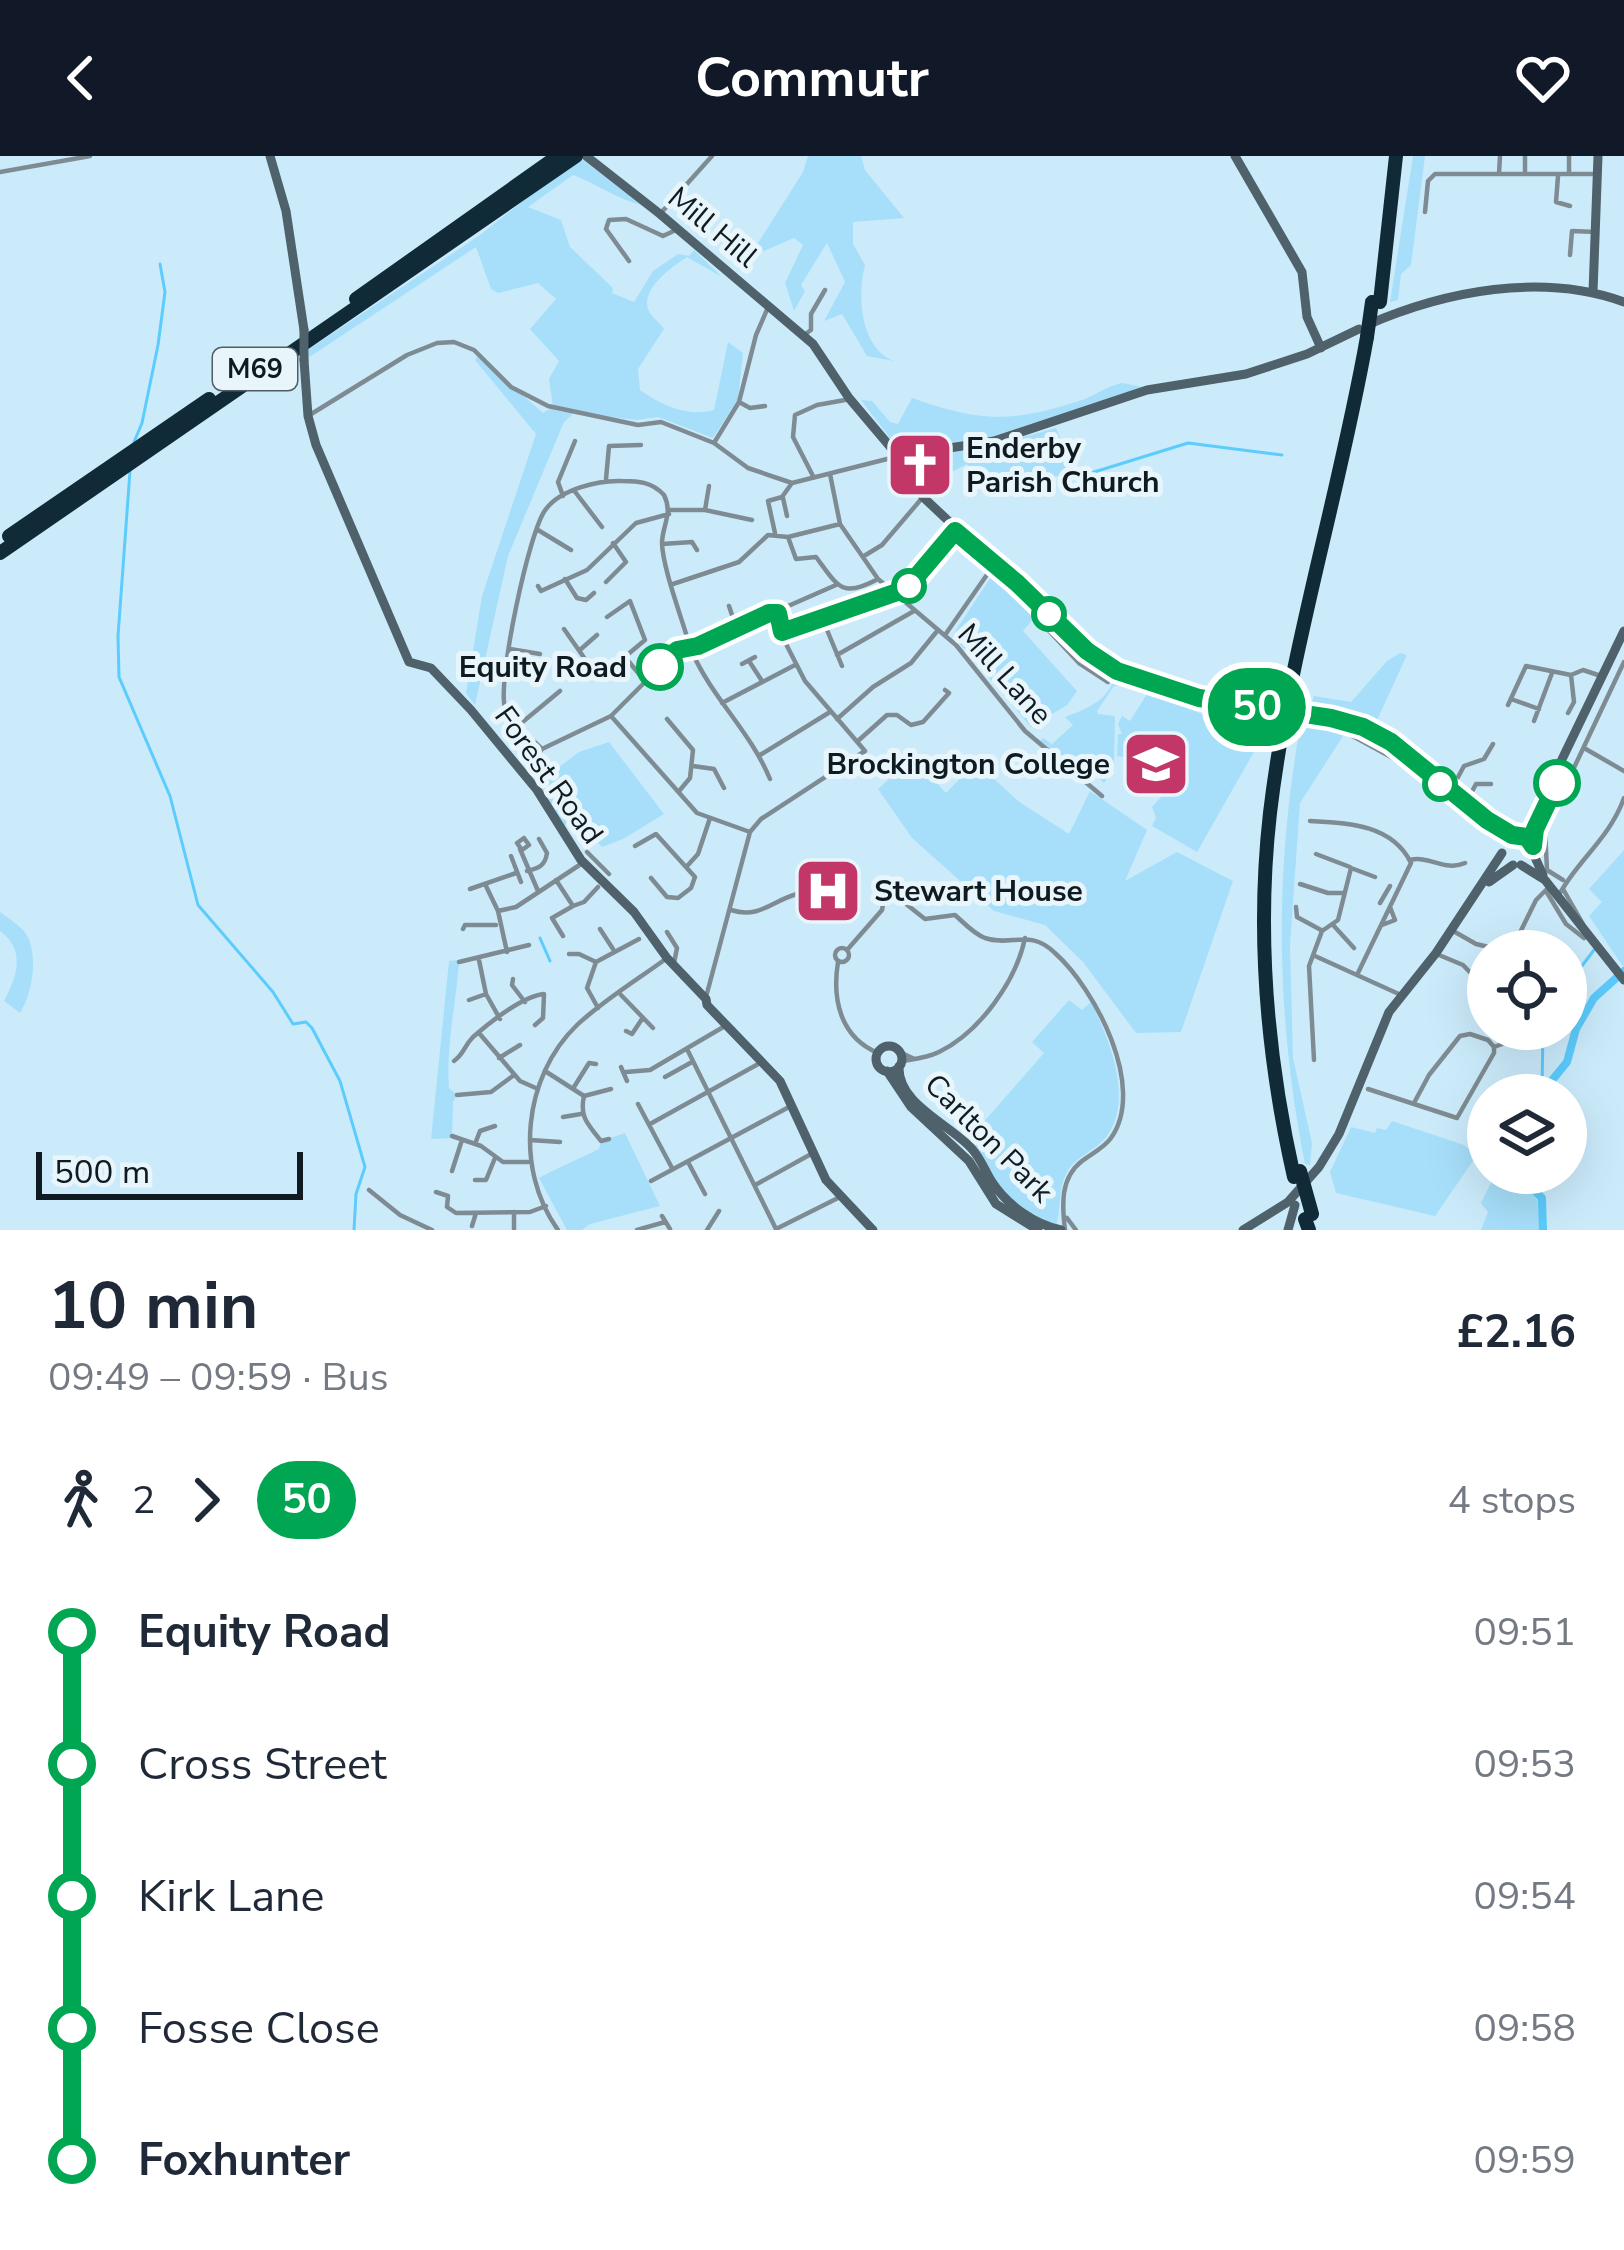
<!DOCTYPE html>
<meta charset="utf-8">
<style>
:root{--surface:#fff;--page:#f6f6f7;--text:#1f2937;--muted:#747a83;--accent:#111827}
body{margin:0;font-family:"Nunito Sans",sans-serif;background:var(--page);color:var(--text);height:100vh;display:flex;flex-direction:column;font-size:45px;white-space:nowrap}
*{box-sizing:border-box;margin:0}
p{font-size:39px;color:var(--muted)}
.icon{flex:none;width:66px;height:66px;fill:none;stroke:currentColor;stroke-width:2;stroke-linecap:round;stroke-linejoin:round}
.map{position:relative;height:1074px;overflow:hidden}
.panel{display:flex;flex-direction:column;background:var(--surface);flex:1}
.panel>*{flex:none}
.badge{padding:0 24px;border-radius:39px;font-size:42px;line-height:78px}
.controls{position:absolute;left:1467px;top:774px;display:grid;gap:24px}
.controls a{display:grid;place-items:center;width:120px;height:120px;border-radius:50%;background:var(--surface);box-shadow:0 12px 48px #0002;font-size:60px}
.scale{position:absolute;left:36px;bottom:30px;width:267px;box-sizing:border-box;padding-left:12px;border:6px solid #0f1b21;border-top:0;font-size:33px;line-height:42px;white-space:nowrap;color:#0f1b21;-webkit-text-stroke:9px #e8f5fb;paint-order:stroke}
.map>.badge{position:absolute;translate:-50% -50%;box-shadow:0 0 0 6px #fff}
.legs{display:flex;align-items:center;gap:18px;height:132px;padding:0 48px;font-size:39px}
.legs p{margin-inline-start:auto}
.summary{display:flex;align-items:center;justify-content:space-between;height:204px;padding:0 48px}
h1{font-size:66px;font-weight:700;line-height:90px}
ul{padding:0 48px;list-style:none}
li{display:flex;align-items:center;gap:42px;height:132px;font-size:45px}
li i{display:grid;place-items:center;width:18px;height:100%;margin:0 15px;background:currentColor}
li i::after{content:'';width:30px;height:30px;margin:-15px;border:9px solid;border-radius:50%;background:var(--surface)}
li p{margin-inline-start:auto}
li:first-child i{background:linear-gradient(#0000 50%,currentColor 0)}
li:last-child i{background:linear-gradient(currentColor 50%,#0000 0)}
header{display:flex;justify-content:space-between;align-items:center;height:156px;padding:0 48px;background:var(--accent);color:#fff;font-size:54px;font-weight:700}
.map>svg:first-child{display:block}
</style>
<header><svg class="icon" aria-label="back" viewBox="0 0 24 24"><path d="M15 5l-7 7 7 7"/></svg>Commutr<svg class="icon" aria-label="heart" viewBox="0 0 24 24"><path d="M12 20l-8-8c-3-5 5-10 8-4 3-6 11-1 8 4z"/></svg></header>
<div class="map">
<svg width="1624" height="1074" viewBox="0 0 1624 1074">
<rect width="100%" height="100%" fill="#cbebfb"/>
<!-- green -->
<path fill="#a7dffa" d="M808 0H861L865 14 904 62 853 66V88L865 109C857 139 860 192 894 205L867 200 842 158 824 165 845 126 827 87 801 129 805 135 794 155 785 127 803 89 794 82 759 97 753 95 803 16Z
M1413 0H1425L1411 109 1401 118 1398 144 1390 146Z
M579 1 642 49C619 44 597 28 573 19L528 51 561 64 570 91 613 132 612 137 634 146 653 115 678 98 689 100 694 94 722 121 687 101C671 111 637 136 650 157 654 163 660 167 664 173L638 213 640 234C662 250 688 261 714 254L728 186 743 197 738 243 713 282 658 261 637 264 574 257 564 266 508 400 475 549 466 537 482 440 536 278 475 204 478 200 543 257 553 251 549 223 559 205 530 173 556 143 538 127 498 137 491 133 476 91 308 202 309 193 480 79Z
M1122 227 1143 231 994 280 900 295 861 244 872 245 890 266 898 268 912 242C981 266 1010 267 1079 245 1095 240 1106 230 1122 227Z
M1056 272 1076 320 1006 321 978 326 967 308 921 332 907 311 926 315 934 303 926 297 1012 284Z
M998 420 1038 457 1023 475 1077 535 1067 549 1031 571 987 519 1006 495 983 494 975 504 952 480 991 421Z
M1400 497 1407 499 1377 564 1400 581 1366 565 1309 555 1314 540 1351 546 1387 505Z
M1115 519 1127 525V529L1114 530 1097 555 1098 558 1115 560 1114 612 1099 613 1104 616 1112 614 1104 627 1096 619 1084 623 1068 610 1094 612 1098 608 1092 599 1087 600V606L1085 600 1063 607 1040 585 1043 582 1052 588 1073 569 1065 561C1089 552 1109 544 1115 519Z
M1145 532 1204 559 1267 573 1197 696 1152 670 1156 662 1152 651 1171 630 1178 607 1149 593 1147 596 1157 605 1136 587 1124 601 1117 600 1118 578H1122L1118 568 1122 560 1130 565 1147 538 1154 542 1156 539Z
M1311 563 1330 566 1345 577 1300 647 1290 789 1293 902 1312 987 1310 1009 1305 1008C1276 862 1274 718 1300 571Z
M609 586 664 658 623 683 602 691 576 663 562 671 534 630 579 596Z
M913 601 946 637 976 606 1018 645 1069 678 1090 635 1147 674 1125 725 1177 696 1233 725 1181 876 1136 877 1083 806 1045 769 994 755 912 682 878 633Z
M1624 694V812L1589 760 1602 746 1589 733Z
M0 756C9 763 24 772 28 781 38 803 32 838 20 857L4 845C16 822 27 795 0 775Z
M456 804 459 806C456 849 446 887 449 932L457 939 453 946 452 979 456 982 431 983 449 805Z
M1069 844 1082 854 1091 846C1109 883 1134 942 1107 980 1096 995 1075 1000 1066 1018 1058 1034 1061 1055 1056 1070L1014 1048 966 986 1044 897 1032 886Z
M1392 965 1464 989 1477 999 1435 1060 1336 1037 1330 1016 1351 971 1375 977 1377 972 1386 974Z
M625 977 660 1050 590 1068 582 1074H567L539 1022C559 1011 578 1003 599 993L601 985Z
M1496 1017H1512L1541 1048V1074H1481L1488 1056 1481 1047Z"/>
<g fill="none" stroke-linecap="round" stroke-linejoin="round">
<!-- stream -->
<path stroke="#5cccfd" stroke-width="3" d="M134 286 142 267 158 189 165 136 160 108
M130 315 118 480 119 521 170 640 198 749 273 836 293 868 306 866 312 872 340 925 365 1011 356 1038 354 1074
M1078 321 1188 287 1282 299
M540 782 550 805
M1566 831 1594 794
M1542 933 1543 873"/>
<!-- river -->
<path stroke="#5cccfd" stroke-width="8" d="M1540 939 1567 906 1576 873 1594 842 1624 815
M1516 1017 1542 1042 1543 1074"/>
<!-- street -->
<path stroke="#7f8b92" stroke-width="4.5" d="M0 16 90 0
M1499 18 1500 0
M1525 18V0
M1569 18V0
M1558 20 1556 46 1570 50
M1425 56 1428 25 1435 18H1597
M660 58 712 0
M1570 99 1572 75 1596 76
M629 105 606 73 609 64 626 63 663 80 678 73
M804 179 811 174V158L825 134
M739 246 750 252 765 250
M308 260 407 199 437 187 454 186 474 194 511 231 548 250 638 269 661 266 714 287 748 312 792 327 895 301
M714 287 739 246 756 179 769 149
M830 318 840 368 878 423 956 489 1025 575 1102 640
M813 320 793 281 795 259 817 249 845 244
M606 323 609 290 641 289
M576 337 602 371
M563 340 558 326 575 285
M783 342 787 360
M670 354H705L752 364
M705 354 709 330
M538 374 571 394
M775 377 768 345 782 341 792 327
M788 381 840 368
M662 388 692 386 697 394
M864 400 882 389 923 341
M565 423 577 442 586 444 594 437
M606 426 626 406 613 387
M673 428 739 406 768 379 788 381 796 403 816 401C838 430 841 443 878 423
M538 430 541 435 587 414 636 367 669 358
M729 450 736 471
M822 462 842 510
M1037 462 1079 507 1108 526
M564 473 592 513 608 515 645 484 630 445 607 461
M782 476 906 433 955 375
M945 479 993 410
M510 493 540 498
M581 493 597 479
M837 499 914 455
M625 501 644 524
M749 505 762 525
M742 508 755 501
M1511 543 1539 553
M722 547 795 509
M1508 549 1526 510 1571 519
M1568 557 1574 546 1571 519 1583 514 1601 520
M611 560 697 657 750 676
M667 563 693 594 690 622 680 634
M837 563 873 531 911 507 938 474
M1534 565 1552 517
M519 569 560 535
M1347 577 1413 613
M859 584 887 559H897L911 569 923 566 949 537 945 534
M1584 592 1624 615
M760 599 830 556
M531 607 542 593
M693 610 714 613 724 632
M770 623C750 575 713 543 692 496L690 491C683 465 662 411 662 386 663 368 673 357 664 339 652 326 639 325 622 325 599 324 561 333 546 353 529 373 497 528 505 551 511 567 530 581 542 593L611 560 677 494C684 490 691 492 697 490L836 429
M1450 636 1464 610 1484 603 1493 588
M1466 647 1476 628H1491
M1310 665C1347 667 1392 668 1411 707L1357 819
M524 682 529 689 522 694 517 687Z
M635 690 656 678 695 721 691 732 678 742 667 741 651 722
M520 693 538 735
M587 696 609 718
M1316 698 1350 711
M511 700 521 726
M1410 704C1429 699 1445 716 1465 707
M688 709 698 698 710 662
M527 715C539 712 545 710 547 697L539 683
M556 724 573 750 584 746 598 731
M1563 724 1547 714 1545 673 1624 506
M1300 728 1328 737H1343
M486 730 498 755 507 796
M470 733 516 717
M1563 733 1583 768
M1546 735 1566 768 1584 782
M1559 739C1576 706 1610 682 1624 642
M1380 747 1390 730
M1296 751 1297 761 1321 774
M731 754C760 763 771 745 797 738L825 752 842 738
M498 755 516 751 581 708
M1382 769 1395 764 1390 751
M1334 770 1354 792
M463 773 465 769H496
M600 773 613 793
M667 776 677 792 674 807
M1455 776 1476 788 1506 795
M563 780 552 762 573 750
M835 799a7 7 0 1 1 14 0a7 7 0 1 1-14 0Z
M847 794 882 754 884 743 901 744 925 763 955 759C964 767 974 778 985 782 1012 791 1029 772 1055 797 1095 833 1147 931 1111 982 1104 992 1091 998 1082 1005 1060 1022 1062 1049 1065 1074
M1511 795 1536 744 1547 733
M569 798H579L596 806
M1439 799 1463 809 1488 835
M1315 800 1401 839
M479 804 486 838 500 863
M459 806 529 789
M838 806C832 843 840 881 878 897
M513 823 512 829 525 846
M621 839 653 872
M706 841 750 676 761 663 865 595 805 525 787 490 778 457
M469 844 486 838
M598 852 587 832 596 806 639 783
M626 875 632 878 642 863
M479 877 520 925 538 933
M687 893 776 1073 838 1042
M900 896 914 903
M499 902 520 889
M1314 904 1309 810 1322 775 1338 764 1351 712 1375 721
M454 905C464 898 464 890 473 881 490 866 523 840 544 838L543 862 535 869
M902 905C915 903 927 902 939 896 980 876 1016 825 1025 782
M621 911 627 925
M545 915 584 940C579 962 589 969 601 985L609 983
M626 916 650 914 725 870
M665 921 692 906
M574 931 589 907 596 908
M1368 933 1457 962 1494 897V891L1516 883
M457 939 491 936 514 919
M584 940 611 933
M1414 947 1429 919 1460 880 1470 878 1488 884 1494 891
M638 948 672 1012
M563 961 581 958
M650 968 760 907
M452 980 481 990 503 1006H528
M530 984 560 986
M475 988 480 975 495 970
M688 1006 705 1038
M452 1015 461 987
M475 1024H486L495 1002
M651 1025 789 951
M757 1028 813 997
M369 1034 400 1059 432 1074
M436 1036 448 1040 447 1051 456 1057 530 1056 546 1050
M662 1060 670 1073
M1067 1062 1076 1074
M472 1070 476 1057
M514 1074V1056
M558 1074C514 1013 523 921 577 869 604 844 637 824 667 802
M637 1074 665 1066
M707 1074 719 1055"/>
<!-- secondary -->
<path stroke="#4f616a" stroke-width="9" d="M270 0 286 55 304 174
M586 0 660 58 813 188 849 242 898 300 923 341 1087 495C1142 536 1207 543 1273 554
M1235 0 1302 116 1307 161 1321 192
M1593 136 1598 0
M1367 169C1445 135 1542 116 1624 146
M304 204 308 260 316 289 409 506 431 512 471 554 537 634 581 704 634 756 667 802 706 843 707 849 780 925 826 1024 873 1074
M898 300 994 285 1147 234 1246 218 1307 198 1359 173
M1314 559C1402 571 1438 643 1512 679
M1519 678 1527 672 1552 624 1624 475
M1533 690 1535 673 1554 632
M1533 697 1543 719
M1521 709 1545 724 1624 824
M1489 726 1513 709
M876 903a13 13 0 1 1 26 0a13 13 0 1 1-26 0Z
M899 910C897 948 950 968 972 993 981 1003 985 1015 992 1026 1007 1049 1034 1068 1061 1074
M887 915 911 951 969 1005 996 1048 1038 1074
M1243 1074 1288 1046 1319 1011 1339 978 1389 856 1436 797 1502 697
M1288 1074 1295 1049"/>
<!-- highway -->
<path stroke="#102b37" stroke-width="14" d="M356 143 558 0
M1380 146 1396 0
M9 380 209 243
M0 397 576 0
M1294 1021C1267 901 1256 780 1270 657 1289 497 1339 340 1367 181
M1305 1063 1309 1074"/>
<!-- secondary-bridge -->
<path stroke="#4f616a" stroke-width="9" d="M304 174V204
M1273 554 1314 559"/>
<!-- highway-bridge -->
<path stroke="#102b37" stroke-width="14" d="M1367 181 1372 146
M1300 1015 1312 1058"/>
</g>
<g fill="none" stroke-linecap="round" stroke-linejoin="round">
<!-- line-1 casing -->
<g stroke="#fff" stroke-width="27">
<path id="line-1" d="M660 511 677 494 698 490 769 457H778L782 476 906 433 955 375 1017 427 1087 495 1117 515 1199 542 1331 562 1363 571 1391 586 1487 664 1512 679 1527 681 1533 690 1535 673 1557 627"/>
</g>
<!-- line-1 -->
<use href="#line-1" stroke="#00a651" stroke-width="18"/>
</g>
<!-- icons -->
<defs>
<g id="church-square" transform="scale(3.45)"><rect x="-9" y="-9" width="18" height="18" rx="4" fill="#c33668" stroke="#e8f5fb"/><path d="M-1.2-6h2.4v3.5h3.3v2.4h-3.3V6h-2.4V-.1h-3.3v-2.4h3.3Z" fill="#fff"/></g>
<g id="school-square" transform="scale(3.45)"><rect x="-9" y="-9" width="18" height="18" rx="4" fill="#c33668" stroke="#e8f5fb"/><path d="M0-5L7-2L0 1L-7-2ZM-4 1L0 2.5L4 1V4Q0 6-4 4Z" fill="#fff"/></g>
<g id="hospital-square" transform="scale(3.45)"><rect x="-9" y="-9" width="18" height="18" rx="4" fill="#c33668" stroke="#e8f5fb"/><path d="M-5-5h3v3.5h4V-5h3V5h-3V1.5h-4V5h-3Z" fill="#fff"/></g>
</defs>
<g fill-rule="evenodd">
<use href="#church-square" x="920" y="309"/>
<use href="#school-square" x="1156" y="608"/>
<use href="#hospital-square" x="828" y="735"/>
</g>
<!-- markers -->
<g fill="#fff" stroke="#00a651" stroke-width="6">
<circle cx="909" cy="430" r="15"/>
<circle cx="1049" cy="458" r="15"/>
<circle cx="660" cy="511" r="21"/>
<circle cx="1557" cy="627" r="21"/>
<circle cx="1440" cy="628" r="15"/>
</g>
<g text-anchor="middle" stroke-width="10" stroke-linejoin="round" paint-order="stroke">
<!-- shield labels -->
<rect fill="#e8f5fb" stroke="#505c62" stroke-width="3" x="213" y="192" width="84" height="42" rx="9"/>
<g font-size="27" font-weight="bold" fill="#0f1b21">
<text x="255" y="222">M69</text>
</g>
<!-- street labels -->
<g font-size="30" fill="#0f1b21" stroke="#e8f5fb">
<text transform="translate(713 71) rotate(40)" y="10">Mill Hill</text>
<text transform="translate(1005 518) rotate(48)" y="10">Mill Lane</text>
<text transform="translate(549 619) rotate(54)" y="10">Forest Road</text>
<text transform="translate(989 982) rotate(45)" y="10">Carlton Park</text>
</g>
<!-- poi labels -->
<g font-size="30" font-weight="bold" fill="#0f1b21" stroke="#e8f5fb" text-anchor="start">
<text x="966" y="302">Enderby<tspan x="966" dy="34">Parish Church</tspan></text>
<text x="1110" y="618" text-anchor="end">Brockington College</text>
<text x="874" y="745">Stewart House</text>
</g>
<!-- stop labels -->
<g font-size="30" font-weight="bold" fill="#0f1b21" stroke="#e8f5fb" text-anchor="end">
<text x="627" y="521">Equity Road</text>
</g>
</g>
</svg>
<div class="controls">
<a><svg class="icon" aria-label="locate" viewBox="0 0 24 24"><circle cx="12" cy="12" r="6"/><path d="M12 2v4M12 18v4M2 12h4M18 12h4"/></svg></a>
<a><svg class="icon" aria-label="layers" viewBox="0 0 24 24"><path d="M12 4l9 5-9 5-9-5zM3 14l9 5 9-5"/></svg></a>
</div>
<div class="scale">500 m</div>
<b class="badge" style="left:1257px;top:551px;background:#00a651;color:#fff">50</b>
</div>
<section class="panel">
<div class="summary"><div><h1>10 min</h1><p>09:49 – 09:59 · Bus</p></div><b>£2.16</b></div>
<div class="legs"><svg class="icon" aria-label="walk" viewBox="0 0 24 24"><circle cx="13" cy="4" r="2"/><path d="M13 8l-2 6 4 7M11 14l-3 7M7 12l3-4h3l4 4"/></svg>2<svg class="icon" aria-label="forward" viewBox="0 0 24 24"><path d="M9 5l7 7-7 7"/></svg><b class="badge" style="background:#00a651;color:#fff">50</b><p>4 stops</p></div>
<ul>
<li><i style="color:#00a651"></i><b>Equity Road</b><p>09:51</p></li>
<li><i style="color:#00a651"></i><span>Cross Street</span><p>09:53</p></li>
<li><i style="color:#00a651"></i><span>Kirk Lane</span><p>09:54</p></li>
<li><i style="color:#00a651"></i><span>Fosse Close</span><p>09:58</p></li>
<li><i style="color:#00a651"></i><b>Foxhunter</b><p>09:59</p></li>
</ul>
</section>
